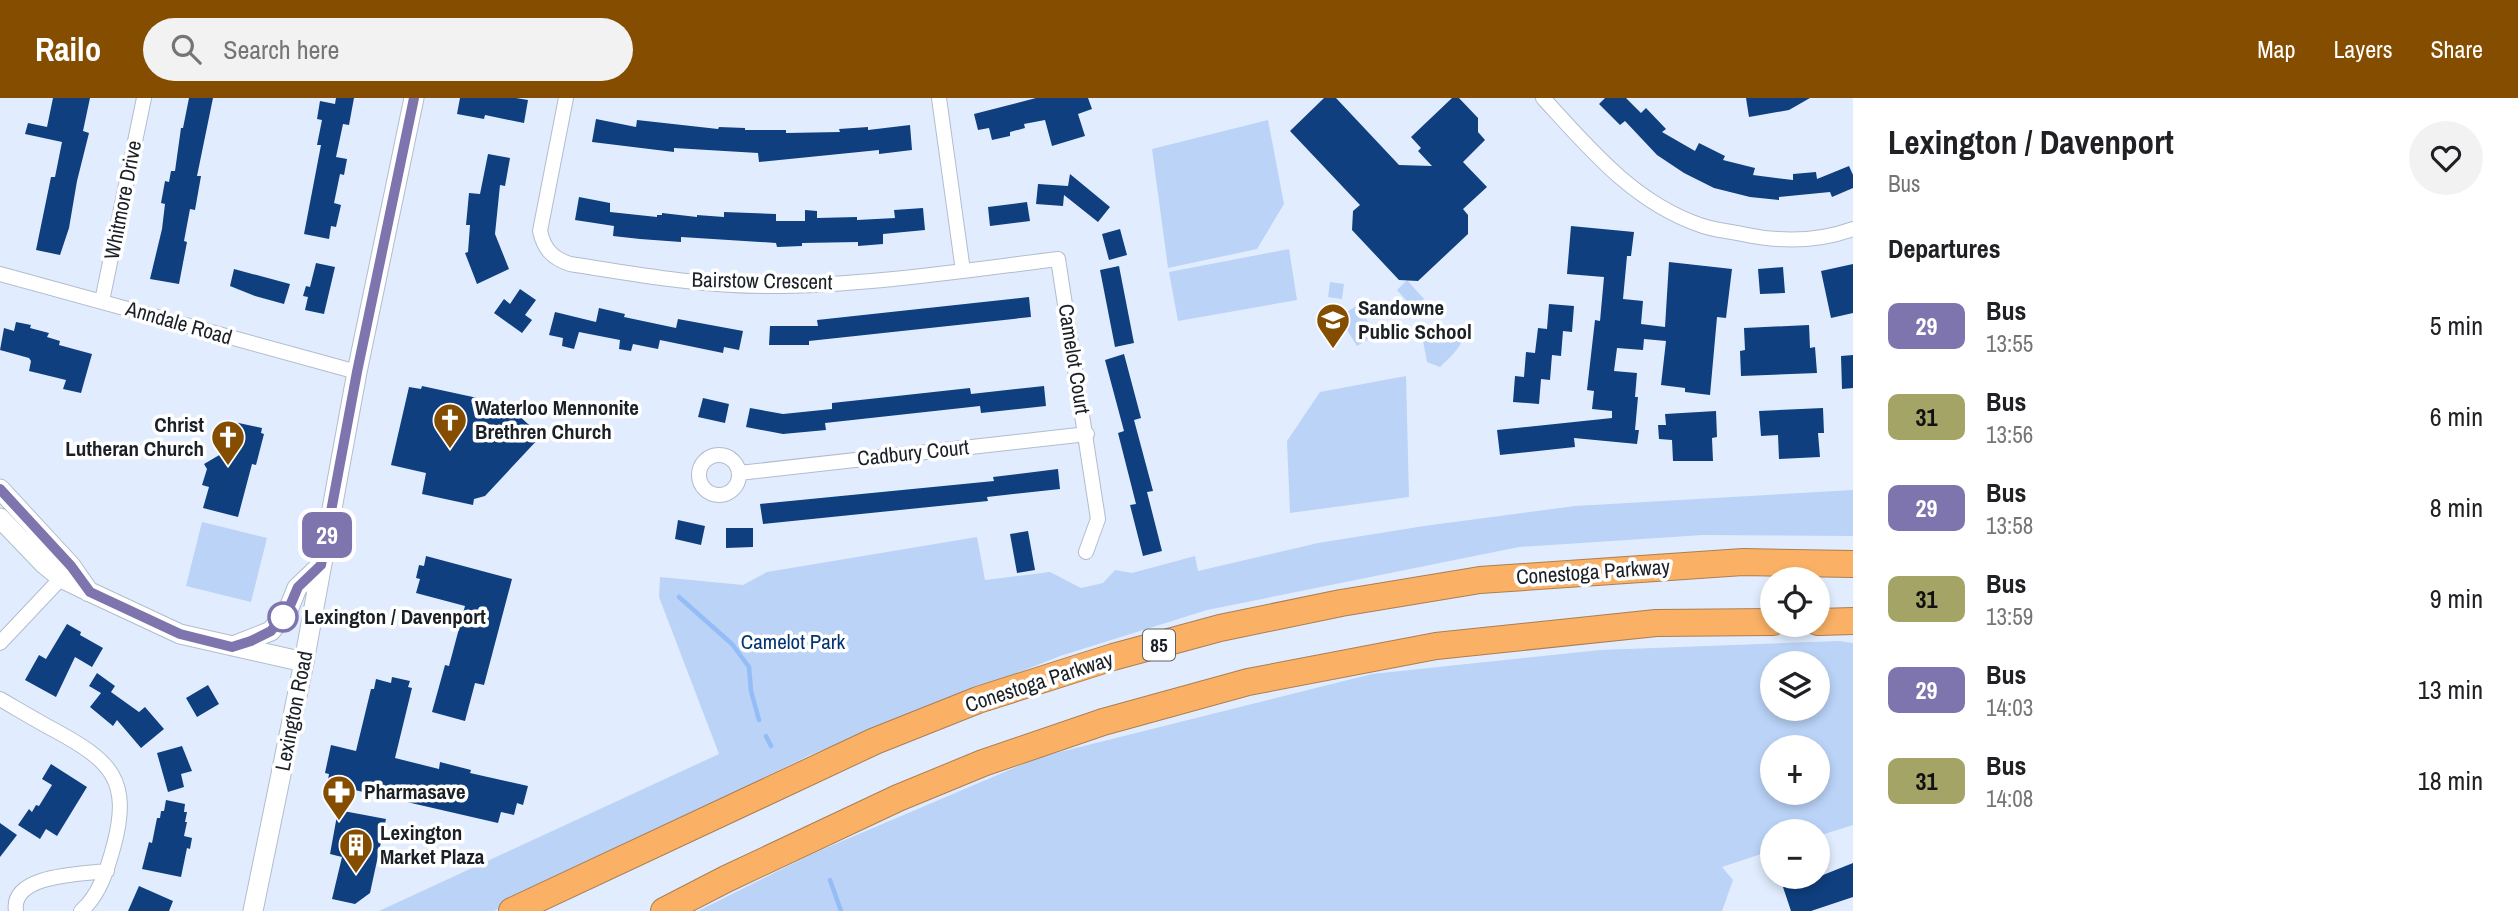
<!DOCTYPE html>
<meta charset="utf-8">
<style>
:root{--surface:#fff;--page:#f2f2f2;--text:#202124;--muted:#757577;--accent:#854d00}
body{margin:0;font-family:"Archivo Narrow",sans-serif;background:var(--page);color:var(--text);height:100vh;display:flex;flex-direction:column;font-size:26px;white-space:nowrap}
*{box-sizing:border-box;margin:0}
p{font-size:23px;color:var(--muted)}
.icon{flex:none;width:38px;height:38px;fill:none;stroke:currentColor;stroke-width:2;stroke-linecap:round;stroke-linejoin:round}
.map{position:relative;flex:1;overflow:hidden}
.sheet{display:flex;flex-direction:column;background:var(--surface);width:665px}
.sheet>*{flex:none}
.badge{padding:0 14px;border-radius:10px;font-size:24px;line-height:46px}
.buttons{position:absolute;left:1760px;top:469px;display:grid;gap:14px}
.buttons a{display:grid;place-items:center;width:70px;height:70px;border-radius:50%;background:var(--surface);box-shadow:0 4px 10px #0003;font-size:35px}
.map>.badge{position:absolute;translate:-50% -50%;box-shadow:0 0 0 4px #fff}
h2{padding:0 35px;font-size:26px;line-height:63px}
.round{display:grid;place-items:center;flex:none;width:74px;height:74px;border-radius:37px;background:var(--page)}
.summary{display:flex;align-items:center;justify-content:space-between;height:119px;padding:0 35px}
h1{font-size:33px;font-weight:700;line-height:52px}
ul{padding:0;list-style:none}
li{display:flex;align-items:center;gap:21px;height:91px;padding:0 35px}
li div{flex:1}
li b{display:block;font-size:26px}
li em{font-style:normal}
li .badge{min-width:77px;font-weight:700;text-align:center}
header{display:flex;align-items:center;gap:42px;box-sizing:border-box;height:98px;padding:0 35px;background:var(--accent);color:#fff}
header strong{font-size:33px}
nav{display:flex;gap:38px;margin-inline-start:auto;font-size:24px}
.search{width:490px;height:63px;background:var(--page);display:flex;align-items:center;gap:18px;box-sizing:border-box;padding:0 24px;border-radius:38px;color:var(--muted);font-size:26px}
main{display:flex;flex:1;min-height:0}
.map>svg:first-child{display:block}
</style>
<header>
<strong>Railo</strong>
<div class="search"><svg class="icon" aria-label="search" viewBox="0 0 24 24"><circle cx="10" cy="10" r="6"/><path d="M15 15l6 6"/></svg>Search here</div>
<nav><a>Map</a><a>Layers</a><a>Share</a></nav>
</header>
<main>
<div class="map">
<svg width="1853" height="813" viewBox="0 0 1853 813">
<rect width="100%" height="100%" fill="#e1edfe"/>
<!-- green -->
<path fill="#bad3f7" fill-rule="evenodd" d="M1268 22 1284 106 1257 151 1168 170 1152 51Z
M1289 151 1297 202 1178 223 1169 174Z
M1407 182 1424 201 1414 211 1397 192Z
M1330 184 1344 186 1342 201 1328 199Z
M1358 207 1376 237 1357 248 1342 224 1348 220 1345 215Z
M1442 229C1480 233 1455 255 1440 269L1427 264 1423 243 1425 234Z
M1406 278 1409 399 1290 415 1287 343 1320 294Z
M1853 392V438L1703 437 1519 449 1207 512 1060 558 810 657 494 813H379L719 656 659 499 660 479 743 487 767 474 977 439 985 482 1050 474 1081 490 1103 485 1115 472 1132 475 1195 458 1198 473 1318 445 1424 428 1575 408Z
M202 424 267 440 251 504 186 488Z
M1839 543 1853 545V727L1818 738V733H1773V752L1722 769 1733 782 1722 813H698L812 756 1040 659 1372 576 1600 552ZM1773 565H1818V611H1773ZM1773 649H1818V695H1773Z"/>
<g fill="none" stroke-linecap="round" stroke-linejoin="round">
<!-- stream -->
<path stroke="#94bdf8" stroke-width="4.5" d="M679 499 732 546 749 569 751 593 759 622
M766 638 771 648
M830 782 841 813"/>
</g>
<!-- building -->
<path fill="#0f3f7f" d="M53 0H90L83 33 89 35 77 83 69 130 60 157 36 152 51 79H55L62 44 25 36 28 25 47 29Z
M189 0H213L197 78H201L195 112 190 111 184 143 187 144 179 186 150 181 162 131 165 106 161 105 165 83 169 84 171 73H175L181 30H183Z
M336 0H354L349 27 343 26 336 59 347 61 344 77 340 76 334 105 341 107 336 129 331 128 329 141 304 136 321 47H317L322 22 317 21 320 3 335 6Z
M460 0H516L528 2 524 25 485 17 484 21 457 16Z
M1036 0H1088L1092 11 1078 16 1085 38 1052 48 1045 22 1024 26 1025 30 1010 34V38L992 42 989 30 978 32 974 16Z
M1324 0H1336L1399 67 1432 68 1418 53 1421 50 1411 39 1452 0H1459L1478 20V34L1485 42 1463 64 1487 89 1463 111 1468 117V136L1418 183 1399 182 1352 132 1353 113 1360 107 1290 33Z
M1605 0H1626L1641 15 1646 10 1666 31 1662 34 1695 53 1699 45 1725 58 1723 62 1755 70 1753 77 1793 82V76L1816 74 1817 81 1849 68 1853 77V90L1832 99 1830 94 1779 99V102L1750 99 1714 90 1684 75 1657 57 1625 23 1620 27 1599 6Z
M1746 0H1810L1789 12 1749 19Z
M596 21 636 29 637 22 718 31 719 29 745 30V32H786V35L840 34 839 31 868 29V32L910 27 912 52 879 56V52L759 64 758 55 674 50V54L592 44Z
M488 56 510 60 505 88 500 87 495 136 509 171 477 186 465 155 468 154 470 127H466L469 95 480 96Z
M1070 76 1110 109 1098 124 1064 97 1063 108 1036 106 1038 86 1068 88Z
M579 99 610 105V114L657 119V117H662V115L697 119V117L724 119V114L776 116V123H805V112L817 113V120L857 119V122L895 120 894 112 923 110 925 132 883 136V146L858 148V144L802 145V148L777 149 776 145 681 139V144L640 141 613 138 614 128 575 122Z
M1027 104 1030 123 990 128 988 109Z
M1571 128 1634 134 1631 158H1627L1623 201 1643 203 1641 226 1665 229 1669 164 1732 171 1726 220 1717 219 1710 297 1685 294V290L1661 287 1666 243 1644 241 1643 252 1617 250 1614 273 1637 275 1635 299H1638L1635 332H1639L1637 346 1574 340 1575 349 1500 357 1497 332 1612 320V313L1592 311 1594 293 1587 292 1595 222 1600 223 1604 179 1567 176Z
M1120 131 1127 157 1109 162 1102 136Z
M316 165 335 169 324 216 305 212 308 199 303 198 306 188 310 189Z
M1853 166V215L1831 220 1821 173Z
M1119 168 1134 245 1115 249 1100 172Z
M1783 169 1785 195 1760 196 1758 171Z
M234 171 290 186 284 206 255 198 230 188Z
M520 191 536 202 525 217 532 222 522 235 494 215 504 201 510 206Z
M1029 199 1031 219 809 243V247H769L770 228H818L817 222Z
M1549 206 1574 208 1572 234 1563 233 1561 258 1552 257 1550 282 1541 281 1539 306 1513 304 1515 278 1524 279 1526 254 1535 255 1538 230 1547 231Z
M599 210 625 216 624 219 676 230 678 221 743 233 739 252 724 249 723 255 660 242 658 251 633 246 631 253 619 251 620 242 579 234 574 251 562 248 563 240 549 237 555 214 596 224Z
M16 224 31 227 30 230 49 235 47 239 60 243 59 247 92 256 81 295 63 291 66 282 29 273 31 263 29 260 0 252 4 230 14 233Z
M1809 227 1810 250 1815 249 1817 275 1741 278 1740 253 1745 252 1744 230Z
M1124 256 1141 320 1134 322 1153 393 1147 394 1162 453 1143 458 1130 407 1136 406 1118 335 1124 333 1105 262Z
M1853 257V290L1842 291 1841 258Z
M422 288 519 309 515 314 541 338 485 398 474 401 473 407 422 396 426 375 391 367 409 289 421 291Z
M1044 288 1046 308 981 315 980 308 825 325 826 332 783 336 746 329 750 310 783 316 832 311V305L897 298 970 290 971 296Z
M703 300 729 306 725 325 698 319Z
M1823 310 1824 335H1818L1820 359 1779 361 1778 337 1761 338 1759 313Z
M1716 313 1717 339 1712 340 1713 363H1673L1672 342 1659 341 1658 327H1666L1665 316Z
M225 322 262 330 261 335 264 336 256 367 252 366 238 419 203 410 209 389 202 387 207 371 204 366 233 349 219 345Z
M1058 371 1060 391 987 399 988 403 763 426 760 406 994 383 993 379Z
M678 422 705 428 701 447 675 441Z
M726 430H753V449L726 450Z
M1028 433 1035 472 1017 475 1010 436Z
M426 458 512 481 484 587 475 585 465 623 432 614 445 567 449 568 465 508 416 495 420 481 416 480 419 467 424 468Z
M67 526 81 534 80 537 103 550 92 569 75 559 56 599 25 582 39 557 46 561Z
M97 575 115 588 111 594 139 614 145 609 164 631 141 650 117 622 113 628 90 609 101 595 89 588Z
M392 579 410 583 408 589 412 590 395 660 439 671 440 664 471 672 470 675 528 688 523 707 517 705 514 717 501 714 498 725 346 690 347 686 328 682 329 676 325 675 331 647 356 653 371 591H374L376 581 391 585Z
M208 587 219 606 197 619 186 600Z
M182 648 192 673 181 676 184 689 168 694 157 655Z
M51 666 87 689 57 738 46 731 40 741 18 727 29 711 32 714 36 707 39 708 52 687 42 681Z
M166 702 185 706 184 714H187L185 724H187L184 738 192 740 190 751 187 750 181 779 142 771 149 744 152 745 157 720H160L161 713H164Z
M338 712 386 721 370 795 355 806 332 801 342 759 330 756Z
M0 725 17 737 0 759Z
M1853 765V799L1811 813H1791L1783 789 1818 779Z
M139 788 173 803 169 813H128Z"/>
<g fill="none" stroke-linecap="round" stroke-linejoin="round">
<!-- street casing -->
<g stroke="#b1bdcd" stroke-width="16">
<path id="street" d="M566 0 540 133C544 151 552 160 570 166 634 176 700 188 766 188 864 188 961 173 1058 161L1098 421 1086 454
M939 0 963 173
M1543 0C1589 50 1633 104 1700 127 1713 132 1728 133 1742 136 1779 144 1817 144 1853 131
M0 176 357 274
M102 203 144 0
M699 377a20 20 0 1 1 40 0a20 20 0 1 1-40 0Z
M739 375 1087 336
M0 545 66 475
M0 601C19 612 37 623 56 633 111 663 131 682 114 747 108 769 100 797 81 813
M16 813C10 776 83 776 107 773"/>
</g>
<!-- secondary casing -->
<g stroke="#b1bdcd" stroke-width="21">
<path id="secondary" d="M0 391 71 468 89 494
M0 420 44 466 61 480 90 494 180 536 304 564
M233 548 271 533 289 510 297 490 321 467
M253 813 304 564 357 274 414 0"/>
</g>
<!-- highway casing -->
<g stroke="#ac7e50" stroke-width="28">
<path id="highway" d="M1818 524 1853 523
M512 813 875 643 978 602 1113 559 1220 530 1341 505 1480 482 1743 464 1853 466
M664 813 726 781 898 700 983 665 1103 624 1248 584 1436 548 1656 525 1773 524"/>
</g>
<!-- street -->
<use href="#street" stroke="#fff" stroke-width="14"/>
<!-- secondary -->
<use href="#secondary" stroke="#fff" stroke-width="19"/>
<!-- highway -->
<use href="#highway" stroke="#fab166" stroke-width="26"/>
</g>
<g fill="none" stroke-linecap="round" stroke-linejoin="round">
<!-- line casing -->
<g stroke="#fff" stroke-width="16">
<path id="line" d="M0 391 71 468 90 494 180 536 232 549 251 543 271 533 289 510 298 489 321 467 357 274 414 0"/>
</g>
<!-- line -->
<use href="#line" stroke="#7e74ae" stroke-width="10"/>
</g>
<!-- icons -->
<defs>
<g id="school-pin" transform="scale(1.75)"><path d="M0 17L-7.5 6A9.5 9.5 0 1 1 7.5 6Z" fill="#854d00" stroke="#fff"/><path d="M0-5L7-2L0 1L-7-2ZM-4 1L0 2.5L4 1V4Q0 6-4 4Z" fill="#fff"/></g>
<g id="church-pin" transform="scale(1.75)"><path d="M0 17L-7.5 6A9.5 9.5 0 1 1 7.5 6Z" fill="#854d00" stroke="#fff"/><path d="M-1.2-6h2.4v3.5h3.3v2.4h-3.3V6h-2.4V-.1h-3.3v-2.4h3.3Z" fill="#fff"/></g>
<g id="pharmacy-pin" transform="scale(1.75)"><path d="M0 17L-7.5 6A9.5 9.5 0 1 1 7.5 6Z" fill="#854d00" stroke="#fff"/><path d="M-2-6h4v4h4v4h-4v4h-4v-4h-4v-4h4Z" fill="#fff"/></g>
<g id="building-pin" transform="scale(1.75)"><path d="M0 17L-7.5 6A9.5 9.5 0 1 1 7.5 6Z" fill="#854d00" stroke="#fff"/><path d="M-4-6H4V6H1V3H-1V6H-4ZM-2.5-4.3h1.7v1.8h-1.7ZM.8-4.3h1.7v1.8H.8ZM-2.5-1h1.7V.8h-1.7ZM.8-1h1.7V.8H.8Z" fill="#fff"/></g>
</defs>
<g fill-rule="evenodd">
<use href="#school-pin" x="1333" y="222"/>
<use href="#church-pin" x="450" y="322"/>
<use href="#church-pin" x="228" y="339"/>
<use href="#pharmacy-pin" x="339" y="694"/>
<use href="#building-pin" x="356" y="747"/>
</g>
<!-- markers -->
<circle fill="#fff" stroke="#7e74ae" stroke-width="3.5" cx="283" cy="519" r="14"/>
<g text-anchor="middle" stroke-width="7" stroke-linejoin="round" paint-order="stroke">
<!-- shield labels -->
<rect fill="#fff" stroke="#5f6367" stroke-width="2" x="1143" y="531.5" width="32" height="31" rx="5"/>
<g font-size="19" font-weight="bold" fill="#1b2026">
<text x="1159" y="554">85</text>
</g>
<!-- street labels -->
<g font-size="21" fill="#1b2026" stroke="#fff">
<text transform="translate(123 102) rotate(-79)" y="7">Whitmore Drive</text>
<text transform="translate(762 183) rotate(1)" y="7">Bairstow Crescent</text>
<text transform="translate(179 225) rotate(16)" y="7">Anndale Road</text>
<text transform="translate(1074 261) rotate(81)" y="7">Camelot Court</text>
<text transform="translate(913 355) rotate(-6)" y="7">Cadbury Court</text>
<text transform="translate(1593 474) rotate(-4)" y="7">Conestoga Parkway</text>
<text transform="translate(1039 584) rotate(-18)" y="7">Conestoga Parkway</text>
<text transform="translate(294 613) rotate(-79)" y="7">Lexington Road</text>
</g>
<!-- poi labels -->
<g font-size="21" font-weight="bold" fill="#1b2026" stroke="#fff" text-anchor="start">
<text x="1358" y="217">Sandowne<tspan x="1358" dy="24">Public School</tspan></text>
<text x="475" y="317">Waterloo Mennonite<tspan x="475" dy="24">Brethren Church</tspan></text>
<text x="204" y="334" text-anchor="end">Christ<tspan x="204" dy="24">Lutheran Church</tspan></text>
<text x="364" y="701">Pharmasave</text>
<text x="380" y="742">Lexington<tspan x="380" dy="24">Market Plaza</tspan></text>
</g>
<!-- stop labels -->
<g font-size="21" font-weight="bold" fill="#1b2026" stroke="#fff" text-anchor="start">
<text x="304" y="526">Lexington / Davenport</text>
</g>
<!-- park labels -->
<g font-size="21" fill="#023473" stroke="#fff">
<text x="793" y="551">Camelot Park</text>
</g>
</g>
</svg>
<div class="buttons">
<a><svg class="icon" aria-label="locate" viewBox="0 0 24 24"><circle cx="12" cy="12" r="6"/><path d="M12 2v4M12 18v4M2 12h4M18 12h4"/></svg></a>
<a><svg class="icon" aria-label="layers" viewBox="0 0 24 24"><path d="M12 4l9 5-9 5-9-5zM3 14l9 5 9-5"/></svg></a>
<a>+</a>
<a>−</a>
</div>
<b class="badge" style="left:327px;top:437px;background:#7e74ae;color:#fff">29</b>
</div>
<section class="sheet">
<div class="summary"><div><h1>Lexington / Davenport</h1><p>Bus</p></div><a class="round"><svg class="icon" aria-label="heart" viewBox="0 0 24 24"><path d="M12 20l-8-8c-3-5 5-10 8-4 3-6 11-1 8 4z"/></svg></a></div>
<h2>Departures</h2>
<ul>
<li><span class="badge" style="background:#7e74ae;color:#fff">29</span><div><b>Bus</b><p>13:55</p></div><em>5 min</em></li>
<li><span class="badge" style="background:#a4a466;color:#111">31</span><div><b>Bus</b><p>13:56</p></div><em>6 min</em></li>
<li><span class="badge" style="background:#7e74ae;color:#fff">29</span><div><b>Bus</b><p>13:58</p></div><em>8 min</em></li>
<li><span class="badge" style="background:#a4a466;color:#111">31</span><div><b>Bus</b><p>13:59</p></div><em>9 min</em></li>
<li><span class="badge" style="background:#7e74ae;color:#fff">29</span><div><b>Bus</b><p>14:03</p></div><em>13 min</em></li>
<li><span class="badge" style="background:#a4a466;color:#111">31</span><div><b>Bus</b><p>14:08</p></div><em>18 min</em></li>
</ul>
</section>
</main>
